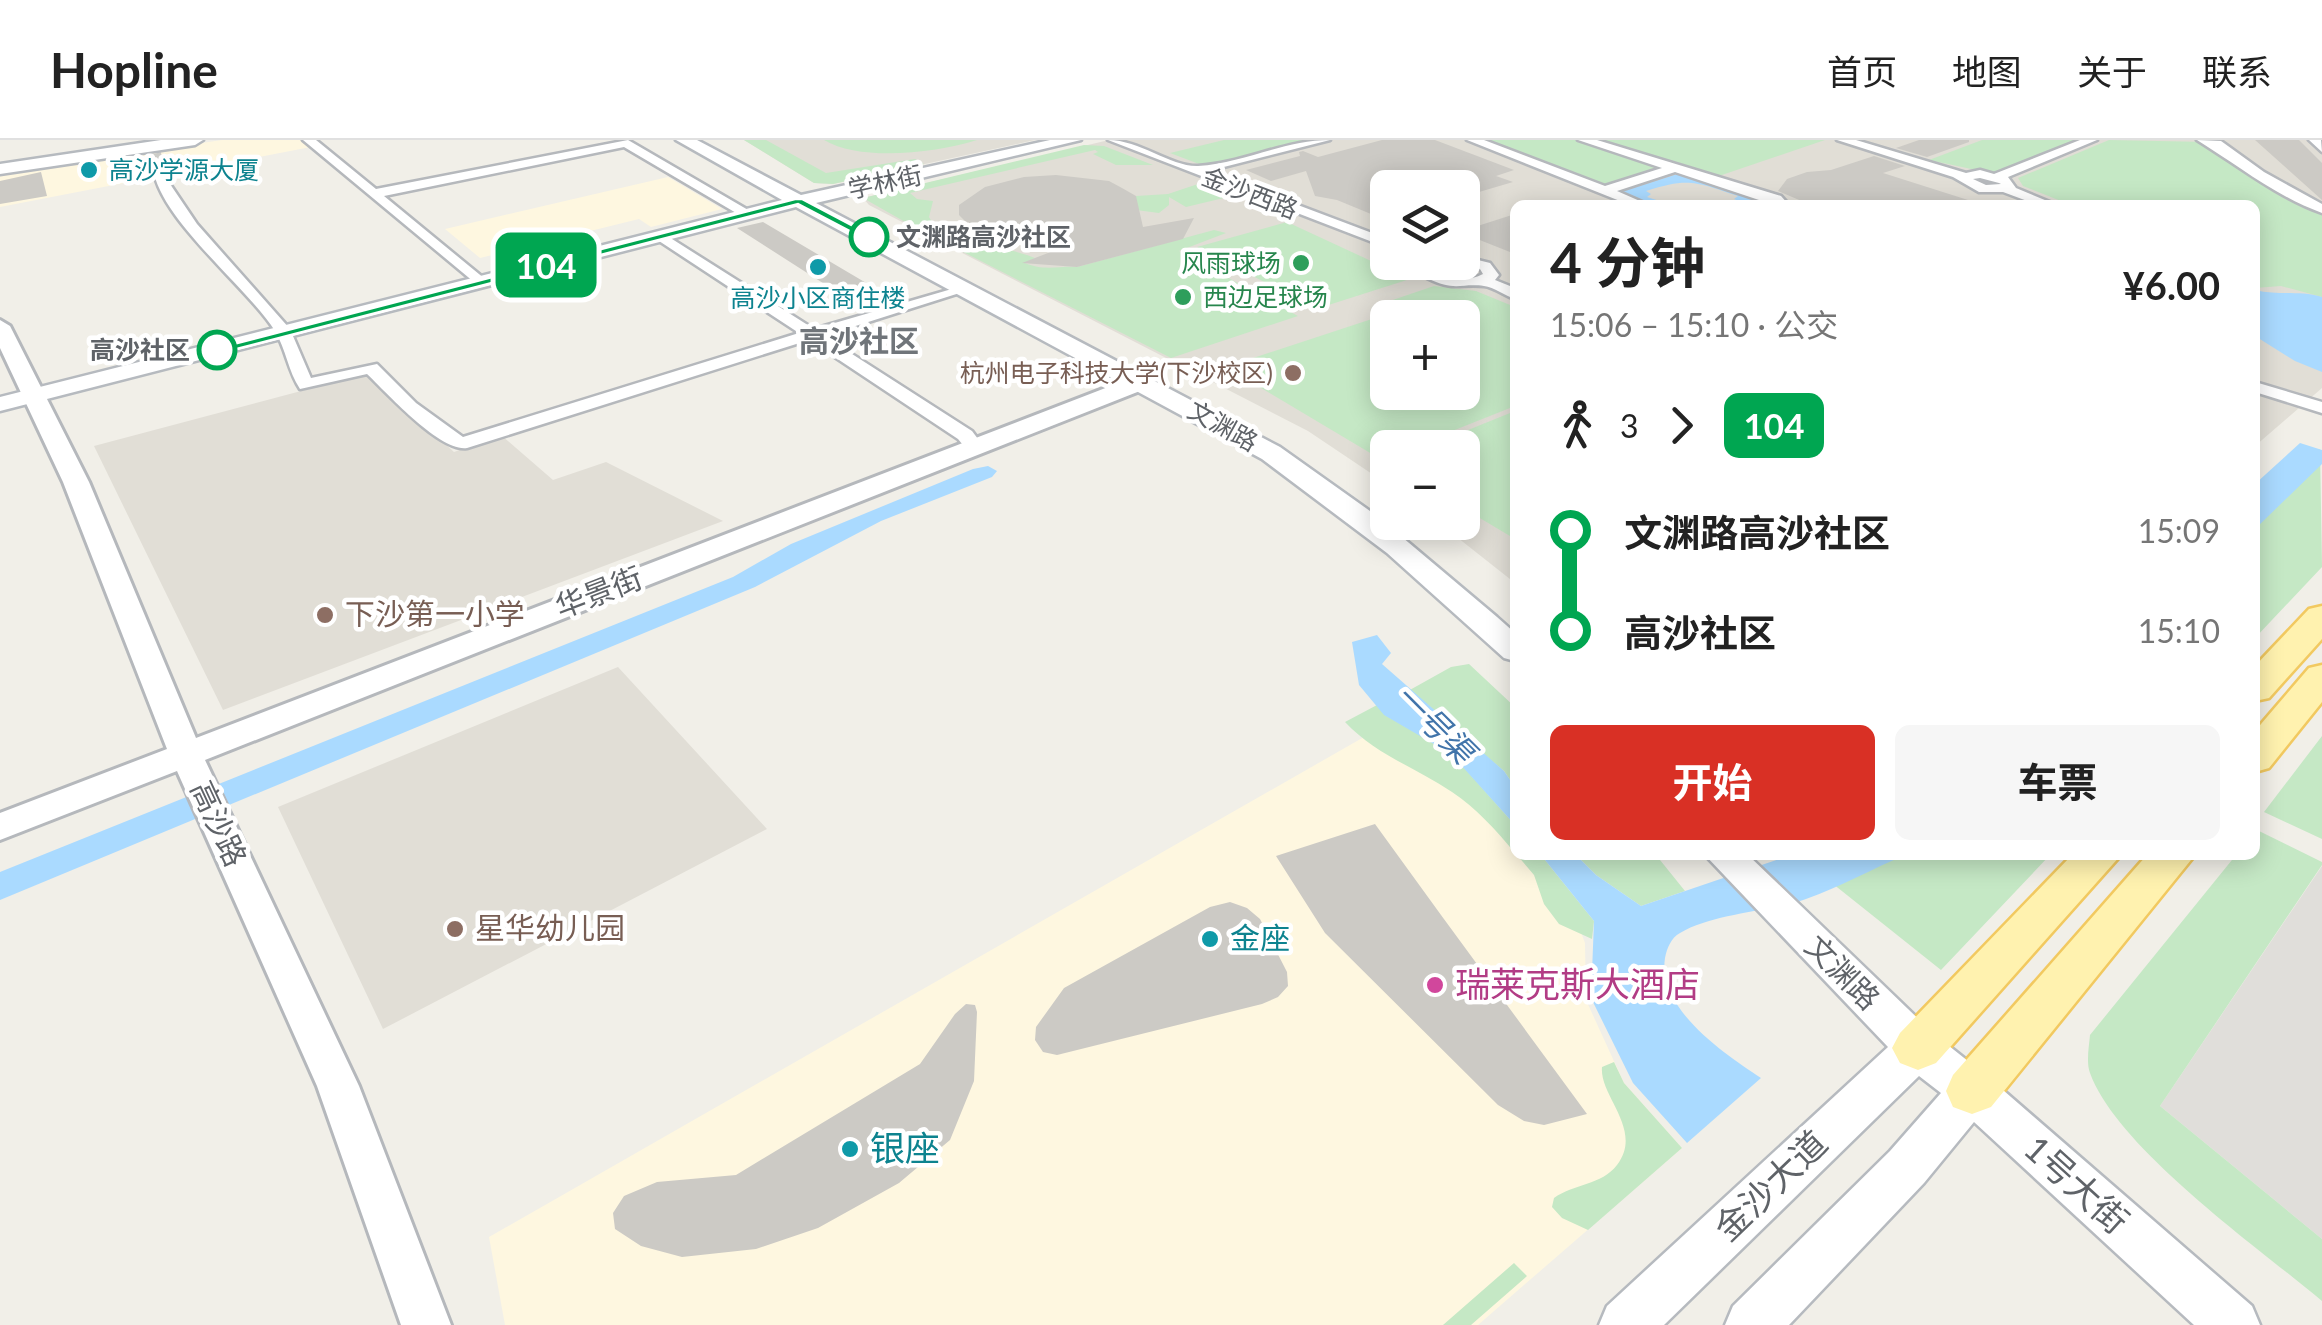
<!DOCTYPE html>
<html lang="zh">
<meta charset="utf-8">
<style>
:root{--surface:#fff;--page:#f6f6f6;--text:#222;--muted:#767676;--line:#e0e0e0;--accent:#d93025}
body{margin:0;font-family:Lato,"Noto Sans SC",sans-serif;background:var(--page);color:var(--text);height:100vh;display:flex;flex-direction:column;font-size:38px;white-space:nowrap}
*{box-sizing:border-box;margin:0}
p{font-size:32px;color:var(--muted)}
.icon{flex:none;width:55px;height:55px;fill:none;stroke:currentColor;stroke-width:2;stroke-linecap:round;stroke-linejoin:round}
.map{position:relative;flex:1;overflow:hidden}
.drawer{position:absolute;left:1510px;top:60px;width:750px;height:660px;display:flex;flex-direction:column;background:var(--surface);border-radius:15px;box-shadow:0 5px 25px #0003}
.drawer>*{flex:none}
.badge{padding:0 20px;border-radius:15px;font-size:35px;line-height:65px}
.controls{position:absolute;left:1370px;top:30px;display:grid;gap:20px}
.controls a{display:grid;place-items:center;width:110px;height:110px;border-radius:15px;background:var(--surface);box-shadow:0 5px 25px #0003;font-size:50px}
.map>.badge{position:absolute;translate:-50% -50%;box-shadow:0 0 0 5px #fff}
.legs{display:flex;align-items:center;gap:15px;height:110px;padding:0 40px;font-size:32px}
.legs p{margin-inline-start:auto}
.overview{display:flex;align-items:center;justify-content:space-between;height:170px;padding:0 40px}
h1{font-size:55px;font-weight:700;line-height:75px}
.primary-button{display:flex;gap:20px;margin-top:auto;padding:20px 40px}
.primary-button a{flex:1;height:115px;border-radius:15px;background:var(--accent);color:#fff;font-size:40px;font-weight:700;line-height:115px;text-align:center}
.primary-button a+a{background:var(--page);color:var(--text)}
ul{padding:0 40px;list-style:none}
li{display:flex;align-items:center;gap:35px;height:100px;font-size:38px}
li i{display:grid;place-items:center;width:15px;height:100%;margin:0 12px;background:currentColor}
li i::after{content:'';width:25px;height:25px;margin:-12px;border:8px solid;border-radius:50%;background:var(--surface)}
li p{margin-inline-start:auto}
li:first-child i{background:linear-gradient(#0000 50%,currentColor 0)}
li:last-child i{background:linear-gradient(currentColor 50%,#0000 0)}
header{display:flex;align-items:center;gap:60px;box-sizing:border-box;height:140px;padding:0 50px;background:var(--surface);border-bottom:2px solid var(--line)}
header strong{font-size:48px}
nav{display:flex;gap:55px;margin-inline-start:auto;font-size:35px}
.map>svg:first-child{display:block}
</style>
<header>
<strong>Hopline</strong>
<nav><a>首页</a><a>地图</a><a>关于</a><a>联系</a></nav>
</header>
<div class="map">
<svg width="2322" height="1185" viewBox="0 0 2322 1185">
<rect width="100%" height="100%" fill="#f1efe8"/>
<!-- commercial -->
<path fill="#fef7e0" d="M222 0H309L316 6 0 67V33Z
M668 37 722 69 651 87 639 79 480 118 445 89Z
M1378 589 1515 697V715H1530L1572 768 1585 803 1586 860 1624 943 1682 1008 1478 1185H505L489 1097Z"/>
<!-- industrial -->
<path fill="#e0deda" d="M2322 726V1099L2160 966Z"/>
<!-- education -->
<path fill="#e1ded6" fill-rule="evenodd" d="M744 0H1035L833 44 814 43Z
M1109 0H2322V248L2255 306V65H1515V443L1439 383 1462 382V308H1388L1387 344 1308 291 869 65 863 58ZM1388 48H1462V122H1388ZM1388 178H1462V252H1388Z
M369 233 454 312 501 295 553 340 606 322 723 381 223 570 94 306Z
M618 527 767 689 383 889 278 667Z"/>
<!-- green -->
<path fill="#c5e8c5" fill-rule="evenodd" d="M744 0H766L826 33 915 19 924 24 833 44 814 43Z
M824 0H977C935 13 861 22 824 0Z
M1224 0H1324L1207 27 1170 13Z
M1472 0H1585L1672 29 1609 49Z
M1603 0H1825L1716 37Z
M1982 0H2080L1995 34 1929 20Z
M2109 0 2207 2 2322 71V157L2281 146 2255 148V65H2071L2023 46 2018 38Z
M1084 5 1104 6 1153 25H1116L1093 14 1098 12 1095 10 910 53 917 59 933 61 929 77 935 87 921 91 863 58Z
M1198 44 1232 56 1186 67 1169 57V65L1159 73 1136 70V56L1168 54Z
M1287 82 1410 139 1316 169 1197 107Z
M1214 90 1226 93 1179 111 1298 176 1171 218 928 94C941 92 1019 111 1035 118L1025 123C1043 131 1057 126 1077 127Z
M1434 146 1476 151 1515 167V266L1412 307 1388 308 1387 317 1382 320 1226 227 1384 175 1372 167ZM1388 178H1462V252H1388Z
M1515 271V399L1463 368 1462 308 1426 307Z
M2320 309 2322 427 2255 498V374Z
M1469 524 1515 567V647L1504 631 1408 551 1451 527Z
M1377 565 1385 575 1451 613 1515 685V713C1496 690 1476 668 1452 652 1415 627 1376 615 1345 582Z
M2322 596V699L2264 672Z
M2257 690 2322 722V725L2160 966 2322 1099V1161C2259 1108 2117 1008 2090 933 2086 922 2089 907 2090 895L2236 715H2255Z
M1517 715H1541L1594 781 1592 799 1559 784 1544 764 1534 735Z
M1576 715H1656L1685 751 1641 766 1596 735Z
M1831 715H2050L1941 830 1808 724Z
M1614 922 1624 943 1682 1008 1588 1090 1562 1078 1552 1067 1554 1058C1573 1044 1602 1045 1617 1025 1644 990 1599 956 1602 927Z
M1514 1123 1527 1136 1471 1185H1443Z"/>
<!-- water -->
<path fill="#aadaff" d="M1681 33 1767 61 1729 65 1739 61 1734 59 1738 56C1696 42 1689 37 1646 51L1651 54 1647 57 1672 65H1655L1620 52Z
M2255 150C2278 156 2299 150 2322 157V232L2295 221 2255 196Z
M2300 303 2322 310V324L2255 389V344Z
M988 326 997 331 992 337 881 381 755 447 0 760V732L733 437 791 404 973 329Z
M1377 495 1391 513 1382 524 1504 631 1515 647V685L1451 614 1384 575 1359 545 1352 502Z
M1541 715H1576L1596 735 1641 766 1791 715H1905C1872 729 1840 747 1806 759 1769 772 1714 773 1680 793 1671 798 1667 808 1665 818 1657 869 1725 914 1761 938L1687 1003 1633 943 1591 858 1594 781Z"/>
<!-- building -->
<path fill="#cccac5" d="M1382 0H1435L1514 30 1496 36 1513 42 1462 57V48H1388V81L1337 60 1315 56 1306 31 1271 41 1246 30 1300 16 1299 12 1303 11 1318 17Z
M1919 0H1969V2L1927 17 1896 8Z
M2255 0H2299L2322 23V60Z
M1874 16 1905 26 1883 33 1968 60 1967 65H1811L1778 51 1787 39 1807 32 1831 30Z
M41 32 47 56 0 64V41Z
M1056 35 1109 41 1122 48 1136 56 1143 87 1194 78 1183 99 1077 127 1022 123 1061 108 986 92 968 84 959 75V65L985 47 1024 37Z
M1515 74V114L1462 93V91Z
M763 82 895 160 865 170 737 88Z
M1375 684 1441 775 1587 974 1544 985 1524 981 1498 965 1325 793 1276 716Z
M1230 762 1247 768 1260 779 1287 832 1288 846 1278 857 1262 864 1057 915 1043 912 1035 900 1036 887 1064 848 1210 767Z
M966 864 975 865 977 872 974 941 950 1000 899 1043 818 1088 756 1109 682 1117 641 1106 615 1089 613 1073 624 1056 657 1042 736 1035 920 924 955 874Z"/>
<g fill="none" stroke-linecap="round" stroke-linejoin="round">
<!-- minor-tunnel -->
<path stroke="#ccccc8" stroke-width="14" stroke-dasharray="14 6" stroke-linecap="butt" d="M154 14 157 24"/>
<!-- minor casing -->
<g stroke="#b5b8bc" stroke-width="5">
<path id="minor" d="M303 0H316L376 49 628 0 755 74 743 77 624 7 384 56 485 139V145L480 147Z
M1108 0C1140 0 1171 27 1198 26 1243 23 1285 0 1330 0L1208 31 1388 99V108Z
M1467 0H1484L1605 46 1662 28 1578 0H1597L1781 56 1789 65H1774L1675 32 1617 51 1649 65H1630Z
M1837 0H1856L1966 33 1980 30 1994 34 2080 0H2097L2008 37 2016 48 2057 65H2038L2003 52H1979L1953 37ZM1980 38 1999 43 2001 44 1986 45 1973 39Z
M2197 0 2221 1 2264 32 2322 64V73C2277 57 2236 24 2197 0Z
M2309 0H2321L2322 12Z
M153 21H161L170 44 197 84 290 189 311 238 377 224 416 263 463 297 799 193 656 99V93L661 92 814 189 969 144V150L824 196 972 291 984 307 982 311H968L958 299 809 200 467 308C440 312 387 253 367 234L300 249C288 231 286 209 275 191 248 147 150 72 153 21Z
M1462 116 1490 123 1499 135 1495 140 1515 148V159C1505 156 1494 147 1484 146 1460 143 1455 152 1427 138L1422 128 1427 122H1443L1438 132C1454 140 1468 142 1483 134L1480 129 1457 123 1462 122Z
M2255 242 2322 262V273L2255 252Z"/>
</g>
<!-- tertiary casing -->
<g stroke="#b5b8bc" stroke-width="6">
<path id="tertiary" d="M0 180 10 186 89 342 196 598 1134 237H1150L1153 242 1150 247 205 620 359 946 451 1185H401L317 946 177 631 0 700V673L167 609 63 342 0 208Z"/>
</g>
<!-- secondary casing -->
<g stroke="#b6babf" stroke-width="5">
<path id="secondary" d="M161 0H203L195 5 0 34V24Z
M676 0H697L801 55 1050 0H1081L816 63 1280 307 1377 376 1497 477 1515 493V521L1504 518 1387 413 1262 319 796 67 0 271V257L782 60Z
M1705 715H1748L1934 894 1988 937 2252 1166 2260 1185H2194L1974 982 1924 1043 1789 1185H1725L1733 1166 1890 1011 1941 953 1919 936 1664 1185H1599L1607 1166 1888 907Z"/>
</g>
<!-- primary casing -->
<g stroke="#f2c960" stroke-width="5">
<path id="primary" d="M2322 466V499L2269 558 2255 561V526L2309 469Z
M2322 525V562L2269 628 2255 632V591L2309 528Z
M2072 715H2121L1936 923 1918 930 1900 923 1892 908 1900 893Z
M2147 715H2195L1991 967 1972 974 1953 967 1946 951 1953 935Z"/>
</g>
<!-- minor -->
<use href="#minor" fill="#fff" fill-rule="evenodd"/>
<!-- tertiary -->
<use href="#tertiary" fill="#fff" fill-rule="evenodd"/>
<!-- secondary -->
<use href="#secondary" fill="#fff" fill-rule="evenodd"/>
<!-- primary -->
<use href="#primary" fill="#fff2af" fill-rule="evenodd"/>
</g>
<!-- line-1 -->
<path fill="#00a651" stroke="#fff" stroke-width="2.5" d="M795 59H802L874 97 865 99 798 64 217 214 210 210Z"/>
<!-- markers -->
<g fill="#0f9aa8" stroke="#fff" stroke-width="4">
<circle cx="89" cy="30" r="10"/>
<circle cx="818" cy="127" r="10"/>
<circle cx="1210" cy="799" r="10"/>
<circle cx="850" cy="1009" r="10"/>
</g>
<g fill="#fff" stroke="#00a651" stroke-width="5">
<circle cx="869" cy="97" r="18"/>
<circle cx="217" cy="210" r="18"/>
</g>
<g fill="#2e9e5b" stroke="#fff" stroke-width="4">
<circle cx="1301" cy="123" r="10"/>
<circle cx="1183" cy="157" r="10"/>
</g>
<g fill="#8d6e63" stroke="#fff" stroke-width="4">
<circle cx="1293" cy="233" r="10"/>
<circle cx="325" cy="475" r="10"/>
<circle cx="455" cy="789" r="10"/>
</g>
<circle fill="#d1479c" stroke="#fff" stroke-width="4" cx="1435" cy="845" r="10"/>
<g text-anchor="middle" stroke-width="9" stroke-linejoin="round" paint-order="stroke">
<!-- far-culture labels -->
<g font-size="25" fill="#0d838f" stroke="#fff" text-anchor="start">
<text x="109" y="39">高沙学源大厦</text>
<text x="818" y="167" text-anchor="middle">高沙小区商住楼</text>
</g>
<!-- far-street labels -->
<g font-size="25" fill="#5f6368" stroke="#fff">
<text transform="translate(885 42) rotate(-12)" y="9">学林街</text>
<text transform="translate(1250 53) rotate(21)" y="9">金沙西路</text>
<text transform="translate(1223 286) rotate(29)" y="9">文渊路</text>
</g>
<!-- far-stop labels -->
<g font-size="25" font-weight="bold" fill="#5f6368" stroke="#fff" text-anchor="start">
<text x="896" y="106">文渊路高沙社区</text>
<text x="190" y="219" text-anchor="end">高沙社区</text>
</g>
<!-- far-leisure labels -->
<g font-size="25" fill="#27864d" stroke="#fff" text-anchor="end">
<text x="1281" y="132">风雨球场</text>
<text x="1203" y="166" text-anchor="start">西边足球场</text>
</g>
<!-- far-education labels -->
<g font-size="25" fill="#785e54" stroke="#fff" text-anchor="end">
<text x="1273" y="242">杭州电子科技大学(下沙校区)</text>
</g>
<!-- far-quarter labels -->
<g font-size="30" font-weight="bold" fill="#70757a" stroke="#fff">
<text x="859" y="212">高沙社区</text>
</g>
<!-- street labels -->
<g font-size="30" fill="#5f6368" stroke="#fff">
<text transform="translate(599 453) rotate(-21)" y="10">华景街</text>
<text transform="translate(218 684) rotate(65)" y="10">高沙路</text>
<text transform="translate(1842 833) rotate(45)" y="10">文渊路</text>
</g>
<!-- education labels -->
<g font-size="30" fill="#785e54" stroke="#fff" text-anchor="start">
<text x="345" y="485">下沙第一小学</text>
<text x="475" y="799">星华幼儿园</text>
</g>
<!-- culture labels -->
<g font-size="30" fill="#0d838f" stroke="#fff" text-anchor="start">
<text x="1230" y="809">金座</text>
</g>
<!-- water labels -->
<g font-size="32" font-style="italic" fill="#4174aa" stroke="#fff">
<text transform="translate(1434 584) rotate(45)" y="11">一号渠</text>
</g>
<!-- near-hotel labels -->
<g font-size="35" fill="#b23c85" stroke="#fff" text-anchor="start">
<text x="1455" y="857">瑞莱克斯大酒店</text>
</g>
<!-- near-culture labels -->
<g font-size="35" fill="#0d838f" stroke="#fff" text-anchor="start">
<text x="870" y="1021">银座</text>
</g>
<!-- near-street labels -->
<g font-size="35" fill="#5f6368" stroke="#fff">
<text transform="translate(2076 1045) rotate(42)" y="12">1号大街</text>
<text transform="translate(1771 1046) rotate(-44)" y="12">金沙大道</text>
</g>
</g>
</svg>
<div class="controls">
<a><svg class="icon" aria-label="layers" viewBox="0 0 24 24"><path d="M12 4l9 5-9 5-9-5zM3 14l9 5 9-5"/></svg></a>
<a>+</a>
<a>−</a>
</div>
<b class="badge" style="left:546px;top:125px;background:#00a651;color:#fff">104</b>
<section class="drawer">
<div class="overview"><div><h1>4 分钟</h1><p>15:06 – 15:10 · 公交</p></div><b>¥6.00</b></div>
<div class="legs"><svg class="icon" aria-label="walk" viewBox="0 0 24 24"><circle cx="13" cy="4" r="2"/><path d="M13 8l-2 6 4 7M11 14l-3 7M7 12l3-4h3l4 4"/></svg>3<svg class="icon" aria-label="forward" viewBox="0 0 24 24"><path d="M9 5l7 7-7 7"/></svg><b class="badge" style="background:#00a651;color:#fff">104</b></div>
<ul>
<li><i style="color:#00a651"></i><b>文渊路高沙社区</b><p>15:09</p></li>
<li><i style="color:#00a651"></i><b>高沙社区</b><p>15:10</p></li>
</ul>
<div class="primary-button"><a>开始</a><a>车票</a></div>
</section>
</div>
